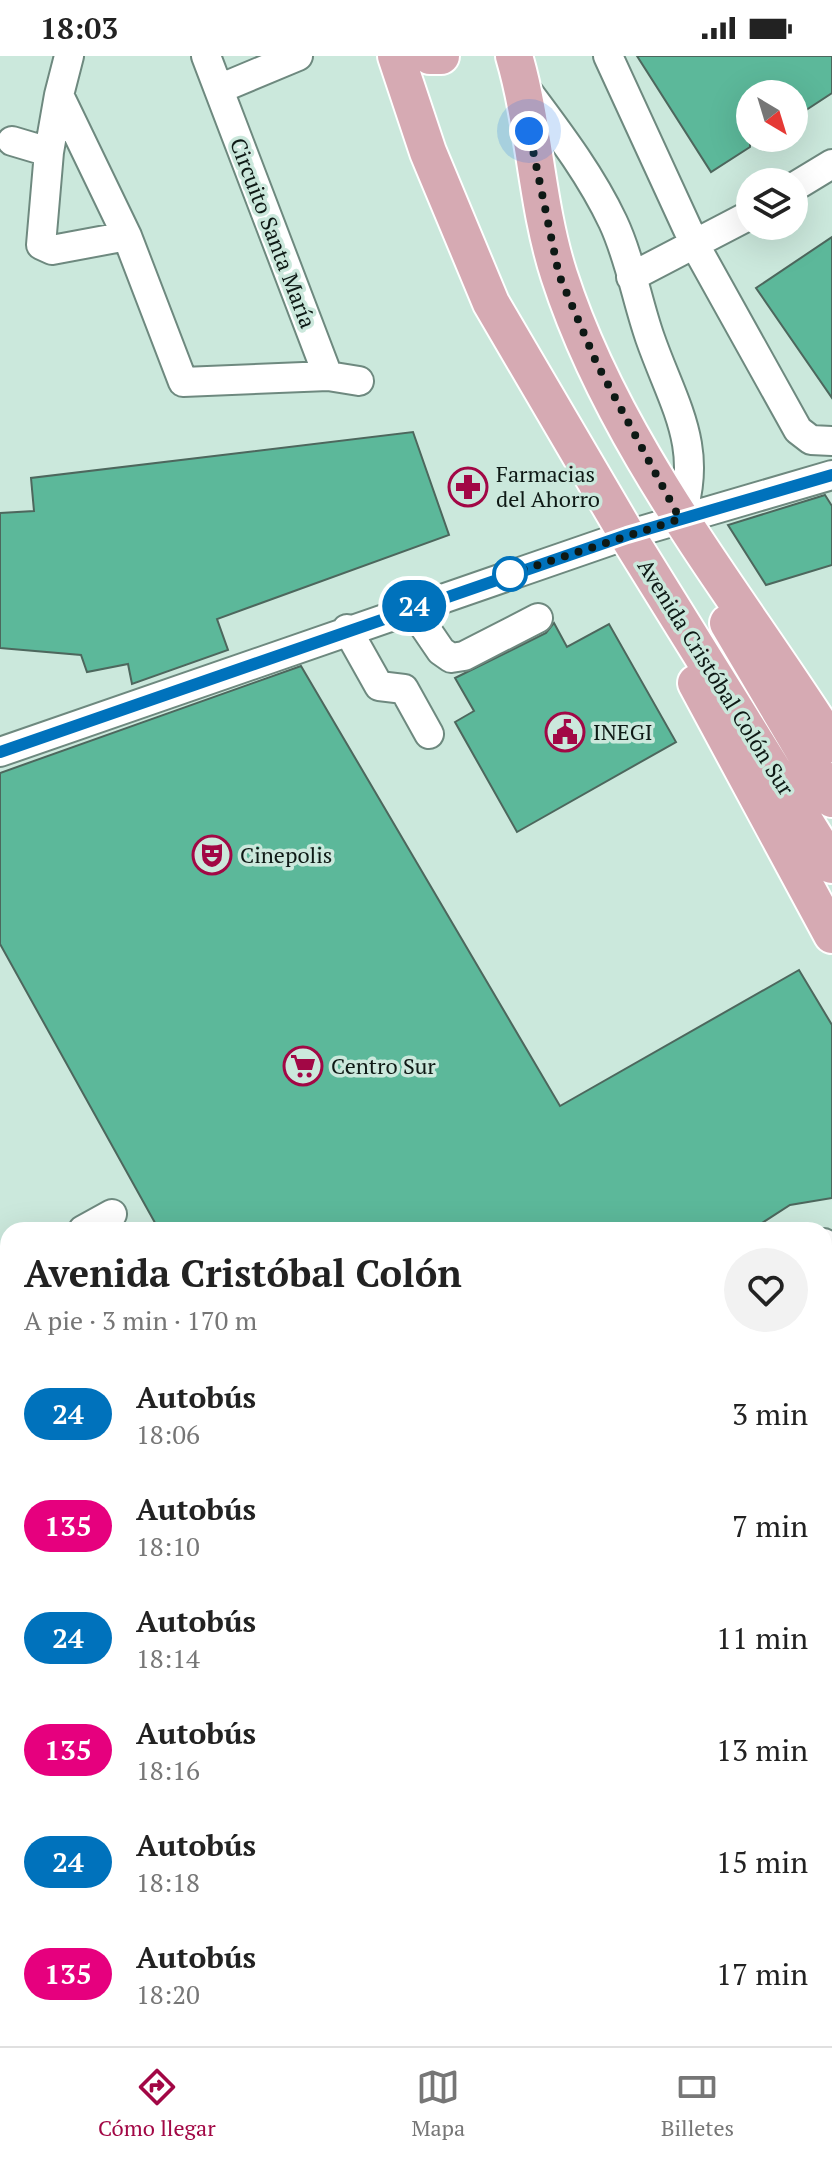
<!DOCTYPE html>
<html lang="es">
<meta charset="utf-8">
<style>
:root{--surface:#fff;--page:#f2f2f2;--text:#222;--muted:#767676;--line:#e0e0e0;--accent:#a20745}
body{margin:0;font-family:"PT Serif",serif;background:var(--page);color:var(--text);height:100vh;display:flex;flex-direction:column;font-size:30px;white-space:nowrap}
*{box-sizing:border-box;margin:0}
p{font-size:26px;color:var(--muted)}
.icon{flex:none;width:44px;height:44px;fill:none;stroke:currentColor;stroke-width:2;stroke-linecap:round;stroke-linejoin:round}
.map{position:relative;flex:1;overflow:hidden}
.details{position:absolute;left:0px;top:1166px;width:832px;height:824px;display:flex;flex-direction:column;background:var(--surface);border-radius:24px 24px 0 0;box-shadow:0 8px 32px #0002}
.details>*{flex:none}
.badge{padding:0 16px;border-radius:26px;font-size:28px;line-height:52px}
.needle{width:52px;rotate:142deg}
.tools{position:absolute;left:736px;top:24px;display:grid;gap:16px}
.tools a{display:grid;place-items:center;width:72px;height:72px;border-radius:50%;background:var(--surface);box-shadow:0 8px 32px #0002;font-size:40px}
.you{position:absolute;width:40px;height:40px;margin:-20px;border:6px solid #fff;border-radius:50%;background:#1a73e8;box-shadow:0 0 0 12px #1a73e833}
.map>.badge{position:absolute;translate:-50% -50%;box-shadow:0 0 0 4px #fff}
.round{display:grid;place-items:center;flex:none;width:84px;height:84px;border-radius:42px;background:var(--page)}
.overview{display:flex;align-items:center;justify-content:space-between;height:136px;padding:0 24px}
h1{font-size:38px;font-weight:700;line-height:60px}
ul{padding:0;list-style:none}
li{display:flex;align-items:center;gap:24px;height:112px;padding:0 24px}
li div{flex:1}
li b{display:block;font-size:30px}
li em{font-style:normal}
li .badge{min-width:88px;font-weight:700;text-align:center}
.status{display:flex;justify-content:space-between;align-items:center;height:56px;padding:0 40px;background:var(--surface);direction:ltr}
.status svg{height:22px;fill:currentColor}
.dock{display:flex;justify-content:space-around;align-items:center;height:112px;border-top:2px solid var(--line);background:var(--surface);font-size:22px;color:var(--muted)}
.dock a{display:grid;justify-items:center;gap:4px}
.dock .on{color:var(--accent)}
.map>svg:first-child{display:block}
</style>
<div class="status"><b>18:03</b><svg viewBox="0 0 49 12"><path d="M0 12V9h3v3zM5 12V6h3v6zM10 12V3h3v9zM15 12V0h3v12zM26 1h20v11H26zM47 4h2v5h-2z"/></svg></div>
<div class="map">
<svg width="832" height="1990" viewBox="0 0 832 1990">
<rect width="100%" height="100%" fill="#cbe8dc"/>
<!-- building -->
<path fill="#5cb89a" stroke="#4d675d" stroke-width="2" d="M637 0H832V37L794 62V38H750V91L711 116Z
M832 181V342L756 232Z
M413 376 449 479 217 563 228 594 132 628 128 608 87 616 81 599 0 592V457L34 455 31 422Z
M825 439 832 450V509L766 529 728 469Z
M554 567 567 591 609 568 676 686 517 776 455 666 474 655 455 622 546 577Z
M301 610 560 1050 799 914 832 969V1142L790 1149 751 1174H159L0 888V717Z"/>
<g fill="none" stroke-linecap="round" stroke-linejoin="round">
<!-- minor casing -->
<g stroke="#6e897f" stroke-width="32">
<path id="minor" d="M69 0 59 39 127 180 183 326 328 320 359 325
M206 0 328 320
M608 0 695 189 798 374 811 384 832 385
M523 29C555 72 590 117 613 166 630 202 637 245 650 282 673 348 705 391 680 463
M219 33 298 0
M59 39 49 96 41 189 52 194 127 180
M12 85 49 96
M794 131 832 108
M631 221 750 159
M411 551 441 595 451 602 464 600 538 562
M347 573 379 630 404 633 429 678
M0 696 627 479 832 419
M83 1174 112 1158
M824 1187 832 1193
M824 1219 832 1211
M0 1221 8 1216
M824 1288 832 1290
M824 1318 832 1330
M824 1433 832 1406
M824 1942 832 1662
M404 1982 421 1990
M351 1990 354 1982
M639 1990 643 1982
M787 1990V1982
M823 1990V1982"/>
</g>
<!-- major casing -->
<g stroke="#fff" stroke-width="40">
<path id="major" d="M396 0 428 96 491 247 627 479 832 809
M430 0H441
M514 0C535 71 536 148 559 219 615 392 736 537 832 688
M728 567 832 743
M696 627 832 879"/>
</g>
<!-- minor -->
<use href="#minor" stroke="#fff" stroke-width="28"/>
<!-- major -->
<use href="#major" stroke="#d6aab3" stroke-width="36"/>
</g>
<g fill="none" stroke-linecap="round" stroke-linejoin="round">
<!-- line casing -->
<g stroke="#fff" stroke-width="18">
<path id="line" d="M0 696 627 479 832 419"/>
</g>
<!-- line -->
<use href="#line" stroke="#0072bc" stroke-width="12"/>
<!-- walk -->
<path stroke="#0e1915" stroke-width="8" stroke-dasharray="0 14.4" d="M510 518 680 463 597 308 559 219 529 75"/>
</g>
<!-- icons -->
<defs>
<g id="pharmacy-ring" transform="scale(2)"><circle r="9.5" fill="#cbe8dc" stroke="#a20745" stroke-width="1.5"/><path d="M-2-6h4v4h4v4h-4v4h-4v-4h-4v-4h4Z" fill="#a20745"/></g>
<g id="civic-ring" transform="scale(2)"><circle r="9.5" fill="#cbe8dc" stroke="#a20745" stroke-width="1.5"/><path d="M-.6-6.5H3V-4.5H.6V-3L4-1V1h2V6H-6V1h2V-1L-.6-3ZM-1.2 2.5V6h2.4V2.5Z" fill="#a20745"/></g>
<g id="theatre-ring" transform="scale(2)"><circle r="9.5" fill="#cbe8dc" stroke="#a20745" stroke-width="1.5"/><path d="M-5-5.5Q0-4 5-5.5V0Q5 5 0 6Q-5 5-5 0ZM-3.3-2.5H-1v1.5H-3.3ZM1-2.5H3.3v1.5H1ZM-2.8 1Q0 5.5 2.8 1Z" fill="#a20745"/></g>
<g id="supermarket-ring" transform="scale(2)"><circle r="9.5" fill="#cbe8dc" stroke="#a20745" stroke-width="1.5"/><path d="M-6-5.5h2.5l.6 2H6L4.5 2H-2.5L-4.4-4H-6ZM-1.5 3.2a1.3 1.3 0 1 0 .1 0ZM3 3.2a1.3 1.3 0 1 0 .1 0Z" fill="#a20745"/></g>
</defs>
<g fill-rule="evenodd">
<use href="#pharmacy-ring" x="468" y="431"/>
<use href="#civic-ring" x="565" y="676"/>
<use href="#theatre-ring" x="212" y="799"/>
<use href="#supermarket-ring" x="303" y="1010"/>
</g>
<!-- markers -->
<circle fill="#fff" stroke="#0072bc" stroke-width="4" cx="510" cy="518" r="16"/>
<g text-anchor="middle" stroke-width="7" stroke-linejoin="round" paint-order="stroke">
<!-- street labels -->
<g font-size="22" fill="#0e1915" stroke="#cbe8dc">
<text transform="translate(273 177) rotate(69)" y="8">Circuito Santa María</text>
<text transform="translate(716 621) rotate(58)" y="8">Avenida Cristóbal Colón Sur</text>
</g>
<!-- poi labels -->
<g font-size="22" fill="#0e1915" stroke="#cbe8dc" text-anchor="start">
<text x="496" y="426">Farmacias<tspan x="496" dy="25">del Ahorro</tspan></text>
<text x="593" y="684">INEGI</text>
<text x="240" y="807">Cinepolis</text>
<text x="331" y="1018">Centro Sur</text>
</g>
</g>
</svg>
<div class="tools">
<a><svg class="needle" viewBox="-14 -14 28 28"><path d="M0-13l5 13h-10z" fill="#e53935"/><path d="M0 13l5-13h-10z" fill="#767676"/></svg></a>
<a><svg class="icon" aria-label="layers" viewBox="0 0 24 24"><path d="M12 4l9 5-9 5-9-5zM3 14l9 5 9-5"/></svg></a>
</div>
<div class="you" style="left:529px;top:75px"></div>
<b class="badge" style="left:414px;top:550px;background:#0072bc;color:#fff">24</b>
<section class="details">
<div class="overview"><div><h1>Avenida Cristóbal Colón</h1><p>A pie · 3 min · 170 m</p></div><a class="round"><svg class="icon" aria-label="heart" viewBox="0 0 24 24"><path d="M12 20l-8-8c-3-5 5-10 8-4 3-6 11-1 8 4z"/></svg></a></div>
<ul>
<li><span class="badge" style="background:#0072bc;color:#fff">24</span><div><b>Autobús</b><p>18:06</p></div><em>3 min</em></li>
<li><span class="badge" style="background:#e6007e;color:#fff">135</span><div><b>Autobús</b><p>18:10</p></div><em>7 min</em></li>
<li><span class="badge" style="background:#0072bc;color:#fff">24</span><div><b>Autobús</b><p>18:14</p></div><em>11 min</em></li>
<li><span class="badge" style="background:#e6007e;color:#fff">135</span><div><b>Autobús</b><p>18:16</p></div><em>13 min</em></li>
<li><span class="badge" style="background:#0072bc;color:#fff">24</span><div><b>Autobús</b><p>18:18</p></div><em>15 min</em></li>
<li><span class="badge" style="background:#e6007e;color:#fff">135</span><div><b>Autobús</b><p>18:20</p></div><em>17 min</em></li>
</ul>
</section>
</div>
<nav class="dock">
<a class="on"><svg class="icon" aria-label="directions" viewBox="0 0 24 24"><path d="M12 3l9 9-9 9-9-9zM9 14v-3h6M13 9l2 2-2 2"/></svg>Cómo llegar</a>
<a><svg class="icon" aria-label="map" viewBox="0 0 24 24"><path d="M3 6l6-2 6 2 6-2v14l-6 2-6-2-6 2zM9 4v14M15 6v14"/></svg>Mapa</a>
<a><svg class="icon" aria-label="tickets" viewBox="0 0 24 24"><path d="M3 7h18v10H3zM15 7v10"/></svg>Billetes</a>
</nav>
